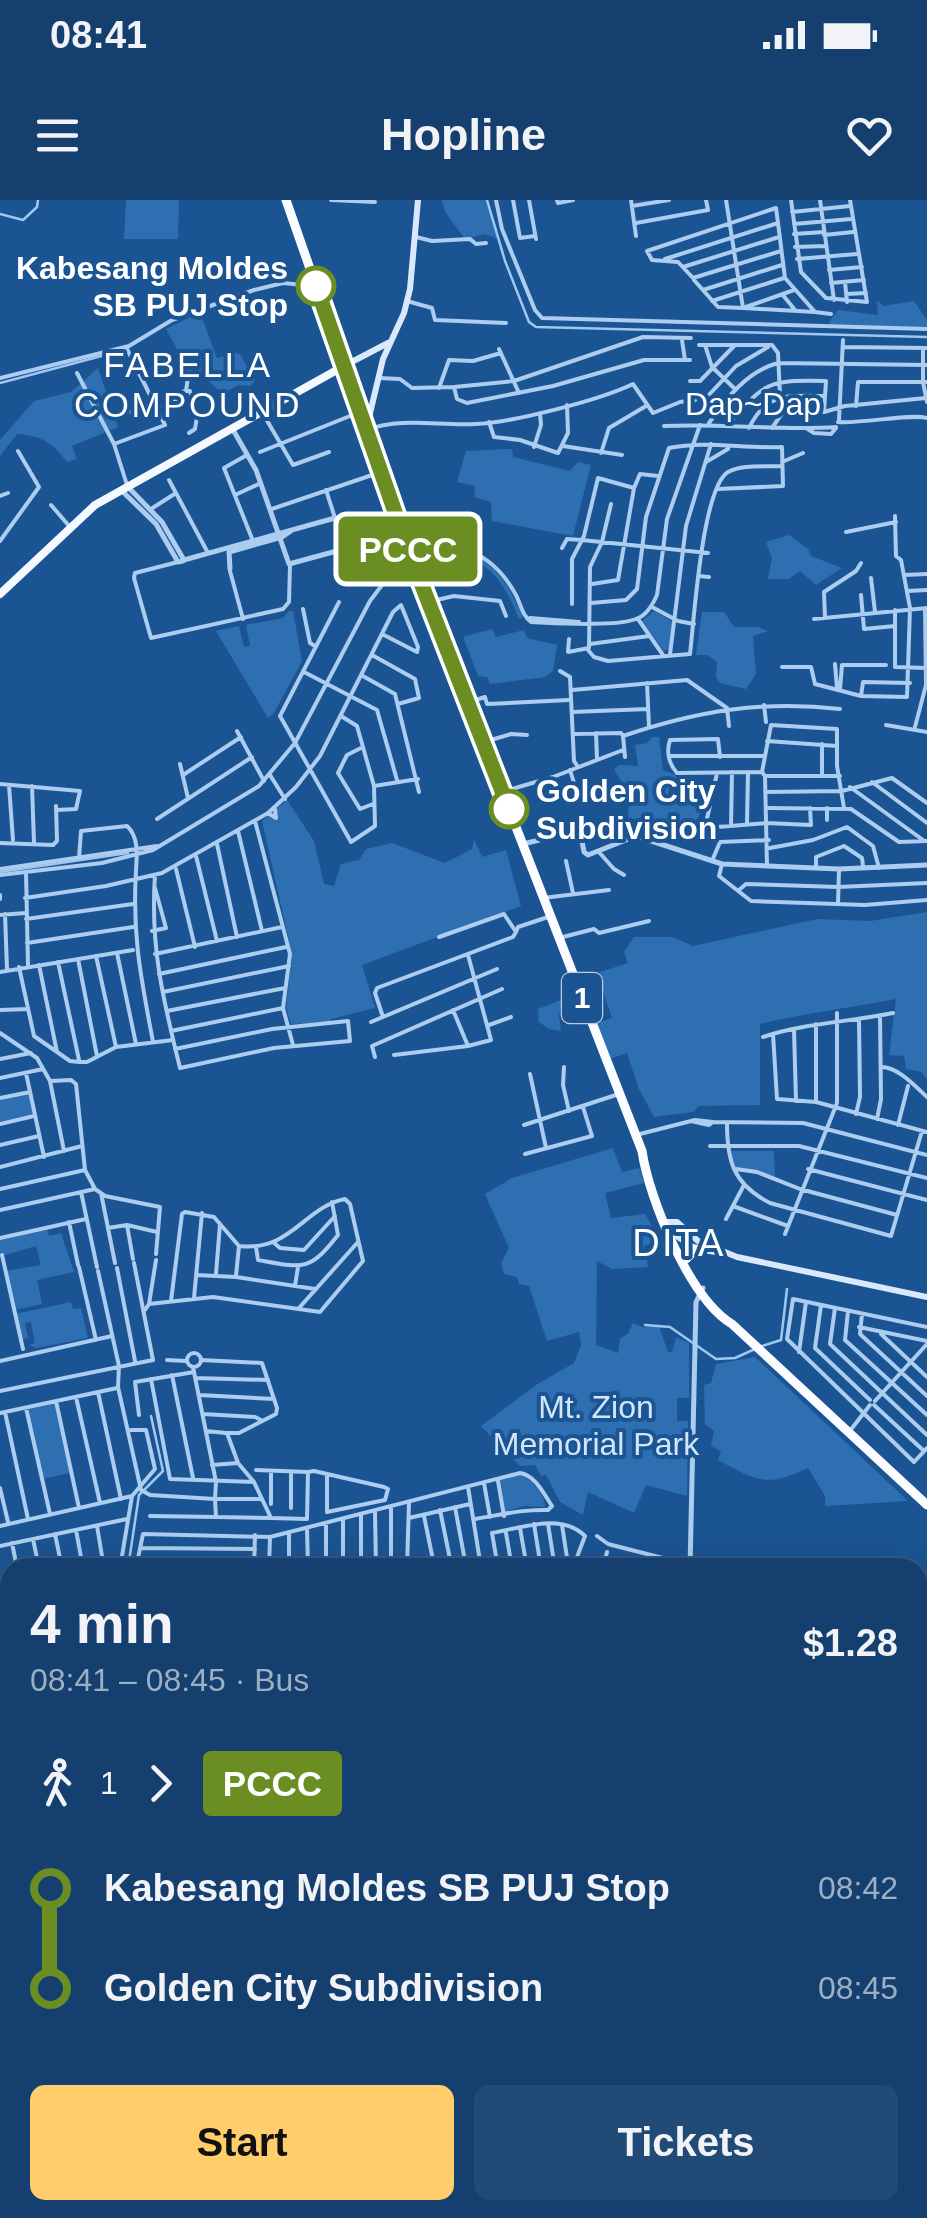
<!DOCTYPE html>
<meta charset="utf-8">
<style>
:root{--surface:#143f6e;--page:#214a76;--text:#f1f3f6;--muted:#9dafc2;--line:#335881;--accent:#ffcd6a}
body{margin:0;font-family:Helvetica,sans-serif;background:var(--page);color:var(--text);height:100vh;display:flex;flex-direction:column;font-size:38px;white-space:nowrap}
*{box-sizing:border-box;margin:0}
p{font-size:32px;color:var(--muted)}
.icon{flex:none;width:55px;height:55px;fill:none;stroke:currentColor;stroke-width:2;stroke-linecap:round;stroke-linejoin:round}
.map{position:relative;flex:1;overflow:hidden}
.panel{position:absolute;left:0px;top:1358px;width:928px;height:662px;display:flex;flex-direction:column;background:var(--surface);border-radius:30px 30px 0 0;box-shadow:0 10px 40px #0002,0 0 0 2px var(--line)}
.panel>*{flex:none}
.badge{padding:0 20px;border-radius:8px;font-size:35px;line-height:65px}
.map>.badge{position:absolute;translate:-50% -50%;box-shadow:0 0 0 5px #fff}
.legs{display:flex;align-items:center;gap:15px;height:110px;padding:0 30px;font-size:32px}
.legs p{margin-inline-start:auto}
.headline{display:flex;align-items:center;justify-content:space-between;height:170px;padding:0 30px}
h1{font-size:55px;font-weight:800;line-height:75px}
.button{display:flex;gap:20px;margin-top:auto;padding:20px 30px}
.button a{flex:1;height:115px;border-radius:15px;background:var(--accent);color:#111;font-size:40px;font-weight:800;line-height:115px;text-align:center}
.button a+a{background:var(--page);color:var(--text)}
ul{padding:0 30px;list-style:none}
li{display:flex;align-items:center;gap:35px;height:100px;font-size:38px}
li i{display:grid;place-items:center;width:15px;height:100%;margin:0 12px;background:currentColor}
li i::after{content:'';width:25px;height:25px;margin:-12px;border:8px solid;border-radius:50%;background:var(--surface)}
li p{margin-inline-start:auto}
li:first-child i{background:linear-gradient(#0000 50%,currentColor 0)}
li:last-child i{background:linear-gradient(currentColor 50%,#0000 0)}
.status{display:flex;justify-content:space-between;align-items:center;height:70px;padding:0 50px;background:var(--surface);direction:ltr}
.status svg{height:28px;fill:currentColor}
header{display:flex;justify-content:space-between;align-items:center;height:130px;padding:0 30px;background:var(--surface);font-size:45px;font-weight:800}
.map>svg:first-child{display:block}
</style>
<div class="status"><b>08:41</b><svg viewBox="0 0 49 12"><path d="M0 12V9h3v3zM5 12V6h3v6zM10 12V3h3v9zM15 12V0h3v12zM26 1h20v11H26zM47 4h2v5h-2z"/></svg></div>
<header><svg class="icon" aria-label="menu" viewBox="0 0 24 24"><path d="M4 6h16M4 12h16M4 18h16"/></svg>Hopline<svg class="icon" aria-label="heart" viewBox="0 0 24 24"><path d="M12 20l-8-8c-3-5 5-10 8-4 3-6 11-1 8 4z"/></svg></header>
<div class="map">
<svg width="927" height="2018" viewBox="0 0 927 2018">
<rect width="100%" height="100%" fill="#1b5493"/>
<!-- green -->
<path fill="#2e6fb1" d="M126 0H179L178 39H124Z
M442 0H487L498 39 485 34 465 39 445 12Z
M877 100 883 106 914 101 927 120V129L831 128 829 122 838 110 878 115Z
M200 112 217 158 234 153 240 154 255 181 250 186 238 185 223 194 182 158 166 129Z
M98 168 118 227 72 246 77 259 67 262C52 242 42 236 17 234L0 256V240L34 201 71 192Z
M512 249 513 257 570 271 578 262 591 265 573 336 492 321 491 302 474 297 475 286 457 282 466 251Z
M789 335 808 349 811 356 842 368 816 385 800 371 789 379H768L772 358 766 342Z
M458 350C493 357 510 386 523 418L519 419C512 401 498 371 479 364L477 369 455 365Z
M289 411H293L302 461 274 513 268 518 216 431 239 426 244 447 250 446 246 425 283 418Z
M654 411 673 422 669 449 664 451 642 421Z
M702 412H724L734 427H758L768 431 753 436 756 474 746 489 720 483 716 477 717 462 707 455H696Z
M492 429 496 437 524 430 527 438 557 445 553 471 545 477 490 484 487 477 478 476 463 437Z
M652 537H659L663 570 676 575V580H671L668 596 702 603 694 640 628 617 630 597 614 569 619 565 638 566 635 545 647 543Z
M287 600 314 641 324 684 334 686 341 664 359 660 366 649 392 643 445 663 472 649 474 639 482 657 506 650 521 706 362 765 375 808 331 819V822L291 824 286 807 292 754 262 621Z
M927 712V880L922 872 906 869 904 856 889 855 896 799C850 808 805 813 760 824V905L698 906 694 912 654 917 639 889 627 853 609 859 596 823 612 818 597 773 628 763 624 752 634 737H672L693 746 817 719 870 721Z
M563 799 559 816 561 831 549 829 539 822 538 809Z
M29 893 33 914 0 922V899Z
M613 948 622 972 639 968 644 983 605 993 611 1018 645 1014 660 1040 644 1046 648 1067 612 1069 597 1061 596 1145 618 1153 620 1139 628 1134 633 1123 642 1127H659L668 1152H672L676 1137 689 1143V1198H677V1221H688L687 1296 646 1285 634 1313 588 1292 583 1315 560 1302 546 1275 541 1276 535 1265 520 1266 481 1226 536 1185 574 1163 581 1145 579 1132 547 1141 529 1086 519 1084 517 1077 504 1074 501 1063 509 1048 485 994 512 978Z
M727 951H774L775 978C756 974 730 973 727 951Z
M47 1029 49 1036 61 1033 74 1072 37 1080 42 1104 14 1110 5 1071 41 1065 36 1046 5 1055 0 1053V1040Z
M71 1102 73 1109 81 1108 88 1138 36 1148 29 1145 35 1143 31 1122 25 1123 28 1138 20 1140 15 1114Z
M755 1157 908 1301 825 1306V1296L808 1268C766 1288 757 1281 718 1260L721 1251 711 1246 714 1231 705 1224 704 1185 711 1183 716 1164Z
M55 1203 70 1273 42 1279 28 1209Z
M519 1274C532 1278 545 1295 545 1307L524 1306 504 1312 497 1280Z
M0 1526 10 1527V1572L6 1573 0 1553Z
M927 1554V1725L918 1729V1559Z
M927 1734V1915L918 1919V1795L926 1774 922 1738Z
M918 1947 927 1967V2018H717V2010H918Z"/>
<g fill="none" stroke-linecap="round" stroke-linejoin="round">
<!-- stream -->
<path stroke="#9fc8f1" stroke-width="2.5" d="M487 0 505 61 529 122 536 127 927 137
M0 14 23 20 37 7 38 0
M0 183 124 150
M0 672 128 653
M645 1125 670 1127 716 1159 735 1158 755 1149
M762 1146 781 1140 787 1089
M128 1368 139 1295 163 1271 151 1216
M0 1491 10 1485
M0 1507 6 1522
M918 1516 927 1518
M0 1526 6 1522 10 1524
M445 2018 449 2012 464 2010"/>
<!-- river -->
<path stroke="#3d6794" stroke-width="6" d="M918 1559 927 1554
M702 2018 705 2010"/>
<!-- minor -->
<path stroke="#accdef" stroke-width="4" d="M331 0 375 2
M496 0 502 29 535 110 542 118 927 129
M513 0 520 38 535 36
M529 0 536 39
M557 0 558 3 573 0
M631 0 636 36
M791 0 801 72 826 98 867 102 850 0
M820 0 834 100
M632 6 669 0
M792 12 850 6
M636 23 708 10 706 0
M778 23 776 8 647 51 652 60 678 62 693 78 781 51
M794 24 851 19
M794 34 824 32
M824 35 853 32
M416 37 432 41 470 39 476 44 486 43
M795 47 825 46
M665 59 778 23 785 78 815 112 743 108 794 90
M797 59 857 54
M683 67 779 37
M829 70 862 67
M694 80 718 107 743 108 726 0
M845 82 847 102
M831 83 864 80
M703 90 782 65
M782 94 795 110
M846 94 866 93
M407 101 432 108 435 120 506 123
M712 101 784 78
M815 112 831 114
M682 140 685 160
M699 145H772L778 153 780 196
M705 145 712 167 735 189
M126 147 165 225 114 244 127 285
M843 147 927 148
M923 148V182L927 202
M499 149 519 193
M77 173 114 244
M0 178 129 146 172 120 254 90 283 83 313 86
M379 178 400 179 412 188 454 187 457 199 467 203 553 186 644 160H690
M690 181H700L735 145
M454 187 514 181 643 137 691 138
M439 188 449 160 473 161 501 153
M186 191H190L197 217 195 229 189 233
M705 199 736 166 768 147
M856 206 858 182H927
M157 208 179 199 181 192 186 191 189 171
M128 212 153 200
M262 212 293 265 329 252
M839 220 843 140
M489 222 494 237 520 240 558 253 568 233 567 205
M838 222C863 224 911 213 927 218
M709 223C727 197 748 171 778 163L927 165
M664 226C722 223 779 231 836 227
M727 226C766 181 767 180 826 181L824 212
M749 228C767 191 790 196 825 196
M772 228 783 212H824L845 206 926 198
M806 228 814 233 831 234 836 228
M366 230C403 217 438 226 475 224 511 223 600 200 633 184L653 213 680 202 695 200
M563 246 622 255
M534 247 541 225 540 213
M260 252 360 212
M601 253 609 228 646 206
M247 255 224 268 253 341
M706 262 728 249
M782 262 803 253
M169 280 208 353
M326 290 335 318
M235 295 261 283
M0 296 8 293
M51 305 70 327
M151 309 176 293
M272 309 381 272
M846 332 896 322
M0 341 39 287 18 251
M562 348 567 339 582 340 708 353
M410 352C456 336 493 353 516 395 521 405 522 415 531 422 555 423 615 427 636 419 646 416 653 404 657 395L667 319 700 225
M411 357 439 346
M178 362 135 373 134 378 151 438 283 409 289 402 290 365
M230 371 243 419
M904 375 927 374
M699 376 709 377
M871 378 875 412
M386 381 412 366
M592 384 618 380 634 288 640 274 658 276
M907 391 927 390
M861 395 864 429 895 426
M339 402 280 516 351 642 375 626 374 586 357 526 341 516
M428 402 454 396 500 401 506 416
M591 403 626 400 637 389 646 317 669 248C706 240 744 249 782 247L783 286 718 289
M572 404V359L584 336 598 278 634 288
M652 407 678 421 694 424
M303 409 310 443 315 446
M895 410V467L926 468
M530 418 579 422
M825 418 824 392 856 371 861 363
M638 419 663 455
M814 419 927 408
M382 434 417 452
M569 439 568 452 589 448 590 367 602 342 611 304
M590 444 649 436
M588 450 594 457 608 461 690 454C694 421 702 288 728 272 741 264 767 267 782 266
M670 454 686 326 711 244
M372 455 415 479 419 498 398 504
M835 464 837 488
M782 467H811L815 484 861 496 907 497 910 408 901 360 896 356 895 316
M560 471 570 477 574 561 578 567
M304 472 377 510 397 580
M361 475 395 494 419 592
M647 483 649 527
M840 489 842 465H886
M572 490 687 480 727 508 729 526
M861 496 863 482 910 483
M469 502 485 497 487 504 569 500
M764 505 766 522
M572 512 648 509
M886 525 927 532
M915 527 926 485 925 408
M237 531 264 581
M596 533 597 559
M573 534 621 533 623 536C697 511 762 500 840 509
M623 536 625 557
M767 541 837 546
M484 542 511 534 527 535
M822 544V575
M363 547 347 555 338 573 360 609 373 604
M669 556H763
M720 557 718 539 670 540C666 552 669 564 677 573L762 572
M180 564 188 598
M570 570 579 599
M717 573 705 628 766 623 811 625 810 608
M183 575 241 537
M270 575 285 599
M765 576H840
M872 582 927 623
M0 584 80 591 76 609 57 610
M9 585 13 640
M32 586 34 643
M374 586 418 579
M850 587 923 640
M505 591 553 577 623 550
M765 592 842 591 892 578 927 603
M768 608 851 609 899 642 927 641
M827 608V620
M268 613 276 618 275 609
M157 619 252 557
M255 621 290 754 283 808 293 845
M747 623 748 572
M731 626 732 572
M238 631 262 731
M0 643 53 645 57 641 56 606
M217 644 237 737
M770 648 813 640 847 627 873 646 879 668
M598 651 614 669 624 675
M196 656 217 741
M79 658 81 631 127 626C139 637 137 655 136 670 132 736 141 778 153 842
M566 661 573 693
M712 661 720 642 769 640
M722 664 719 676 751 701 865 705 927 700
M767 666 765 576 762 572 771 525 837 529V566L844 608
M816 667V657L844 646 862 658 863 666
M0 669 157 646
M176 669 195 747
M26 672 28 766
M0 675 102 663 153 650 259 586 295 543 370 401 388 377 412 361
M155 675C150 747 163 799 180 868L274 848 350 841 348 821 272 829 175 849
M739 690 746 684 838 687 927 683
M0 695V699
M25 698 106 686 162 673 268 613 296 587 320 556 393 412 401 405 418 447 417 452
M543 698 609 690
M838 704 839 669
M5 714 7 769
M0 715 25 713
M26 719 133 704
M152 731 166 728 155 688
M516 732 518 727 551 716
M559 738 594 729 599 733 649 721
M27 743 133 727
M117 753 136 844
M155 754 282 727
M96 756 116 847
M78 759 97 856
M58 762 79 860
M39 765 57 852
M19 767 34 836 70 861 79 862H87L116 847 173 840
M0 772 133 750
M159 774 286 747
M163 792 289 766
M0 810 28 809
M453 810 468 846
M167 811 285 788
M383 817 375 793 377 788 513 737 516 732 504 714 439 737
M371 822 497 769
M816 824V902
M489 825 511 817
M794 830 796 901
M171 831 283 808
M0 833 37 858 50 881 64 951
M773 834 777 899 816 902 927 932
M763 837C805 823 849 822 893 813
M394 855 468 846 491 840 468 755
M375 857 372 846 502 789
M0 859 31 853
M564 867 563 885 569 911
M881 867C898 867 914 885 927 897
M26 873 44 957
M530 874 546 948
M0 878 43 869
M51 881 71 880 76 884 85 970 95 989
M0 898 30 892
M856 914 860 897 859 820
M877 919 881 899 880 816
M691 921 709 925 713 922 803 923 927 955
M727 923C727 961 733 984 770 1003L891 1036 922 931
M0 924 34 916
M524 925 619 894
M898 925 908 886
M636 935 695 920 713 922
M0 945 39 936
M710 946H799L927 978
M525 954 592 936 583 907
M0 967 82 946
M736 969 757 972 800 989 897 1015
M808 969 927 1000
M0 989 85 970
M95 989 105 996 160 1007 156 1054
M81 992 97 1067
M101 993 115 1063
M733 1006 788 1026
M0 1010 95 989
M726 1019 744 985
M69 1022 78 1065
M127 1025 133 1059
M108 1028 127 1025 157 1032
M785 1034 837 903V813
M0 1038 86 1019
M273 1042 280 1048 304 1050 335 1016
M256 1047 258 1060C303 1068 309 1072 338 1035L332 1002
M2 1055 23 1149
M79 1067 96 1140
M117 1068 135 1161
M98 1071 119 1166 118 1187 141 1290 150 1295 215 1299 216 1282 193 1167
M216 1074 220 1024
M197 1075 236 1077 315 1089
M236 1076 239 1046
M295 1086 298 1067
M194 1098 202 1013
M149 1104 213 1097 320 1112 363 1061 350 1004 345 999C304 1007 291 1052 239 1046L214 1017 185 1012 182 1014 171 1101
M821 1105 815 1148 870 1200
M299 1108 358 1042
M835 1108 830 1144 927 1235
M145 1110 149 1104 156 1060
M848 1111 845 1140 927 1215
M862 1114 860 1134 927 1196
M859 1127 927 1141
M927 1127 793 1099 787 1139 914 1262 927 1248
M881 1134 927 1177
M799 1152 806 1102
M187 1160a7 7 0 1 1 14 0a7 7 0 1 1-14 0Z
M167 1160 186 1161
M201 1160 262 1163 277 1208 276 1214 239 1233H227L238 1263 254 1282 271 1318 216 1317
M0 1161 112 1136
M172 1175 193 1278
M195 1178 268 1180
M151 1179 170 1279 254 1282
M0 1191 153 1160 134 1063
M98 1192 121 1299
M199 1195 274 1199
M76 1197 100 1303
M56 1201 79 1308
M875 1201 927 1144
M874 1205 924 1251
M26 1208 50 1314
M5 1212 28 1319
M0 1213 117 1188
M203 1214 255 1217 261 1220
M139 1215 135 1182 194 1172
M206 1231 226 1233
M849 1232 870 1205
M212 1265 238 1263
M256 1270 308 1272 307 1319 271 1318
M271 1271V1304
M291 1272V1308
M308 1272 314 1271 384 1287 388 1289 385 1300 327 1312V1274
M498 1281 504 1316
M484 1283 490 1317
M0 1288 8 1322
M391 1307V1368
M455 1307 465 1361
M440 1310 451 1364
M375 1312 376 1368
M361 1314V1368
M150 1316 216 1317 215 1299H262
M424 1316 434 1365
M409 1318 470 1304
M326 1323V1368
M534 1324 541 1368
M548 1324 555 1368
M562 1325 568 1364
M0 1326 132 1296
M97 1326 104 1368
M307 1328 308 1368
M520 1328 527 1368
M76 1330 83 1368
M506 1333 512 1368
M55 1334 62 1368
M597 1336 608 1344 690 1365
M33 1339 39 1368
M12 1343 17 1368
M0 1346 127 1319
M141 1348 255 1349
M138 1363 228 1368
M407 1366 480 1361 468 1287
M556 1367 568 1364 581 1368
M120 1368 132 1296 155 1269 146 1230H131
M136 1368 143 1334 270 1337 520 1273C535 1275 544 1294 552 1306L548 1310C523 1309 500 1315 475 1319
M254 1368 255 1335
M269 1368 270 1337
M289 1368V1332
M343 1368V1319
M407 1368 409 1302
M498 1368 492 1333C522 1328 561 1312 585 1336L574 1365
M603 1368 607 1352
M0 1402 3 1416
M0 1417 10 1416
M0 1444 10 1443
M918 1447H927
M0 1462 10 1461
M0 1480 10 1479
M918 1501 927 1502
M918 1530 921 1526
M0 1784 10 1805
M0 1823 10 1836
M0 1852 10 1864
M0 1881 10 1880
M275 2010 277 2018
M240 2012 246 2016 250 2010
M689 2015 690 2010
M32 2018 52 2010
M90 2018 121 2010
M157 2018 185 2010
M217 2018 240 2011"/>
<!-- tertiary -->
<path stroke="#accdef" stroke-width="5" d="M232 228 256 270 289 364 344 349 399 326
M128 287 162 322 184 360 335 318 344 349
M121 290 156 324 178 362 183 361
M230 369 229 352 282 337 291 331
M523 644 580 630 584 652 588 655 636 636 722 664 839 669 927 665
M690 1368 696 1102 703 1088
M0 1433 10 1432
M0 1565 4 1590 0 1622
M0 1697 10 1738
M918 1737 927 1729
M918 1747 920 1772 918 1783
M605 2010 607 2018
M716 2010V2018
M658 2018 666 2010"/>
<!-- secondary -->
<path stroke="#d9e9fb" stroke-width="6" d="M344 166 388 143
M366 230 383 159 404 113 410 89 418 0
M665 1022H677L698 1041 737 1057 927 1097
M669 1031 696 1049 716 1052"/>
<!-- primary -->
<path stroke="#f4f9ff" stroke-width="8" d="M0 394 95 305 344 166"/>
<!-- trunk -->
<path stroke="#fafcff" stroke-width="9" d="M286 0 409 352 642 951C649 999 690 1099 732 1124L927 1305
M686 1059 696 1049"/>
</g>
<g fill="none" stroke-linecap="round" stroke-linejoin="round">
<!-- line-1 casing -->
<g stroke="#fff" stroke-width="22">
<path id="line-1" d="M316 86 409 352 509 609"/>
</g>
<!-- line-1 -->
<use href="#line-1" stroke="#6b8e23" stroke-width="15"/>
</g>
<!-- markers -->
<g fill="#fff" stroke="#6b8e23" stroke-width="5">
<circle cx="316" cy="86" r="18"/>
<circle cx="509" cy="609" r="18"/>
</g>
<g text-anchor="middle" stroke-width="8" stroke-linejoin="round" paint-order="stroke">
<!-- shield labels -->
<rect fill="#1b5493" stroke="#bbccdf" stroke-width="2.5" x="562" y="773" width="40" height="50" rx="8"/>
<g font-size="30" font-weight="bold" fill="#fff">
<text x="582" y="808">1</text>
</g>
<!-- stop labels -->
<g font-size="32" font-weight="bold" fill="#fff" stroke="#1b5493" text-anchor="end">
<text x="288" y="79">Kabesang Moldes<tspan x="288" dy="37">SB PUJ Stop</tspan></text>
<text x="536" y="602" text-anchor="start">Golden City<tspan x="536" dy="37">Subdivision</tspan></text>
</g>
<!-- street labels -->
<g font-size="32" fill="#fff" stroke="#1b5493">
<text x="753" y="215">Dap~Dap</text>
</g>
<!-- park labels -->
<g font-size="32" fill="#d2e6fb" stroke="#1b5493">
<text x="596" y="1218">Mt. Zion<tspan x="596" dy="37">Memorial Park</tspan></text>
</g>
<!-- neighbourhood labels -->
<g font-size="35" letter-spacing="2.5" fill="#fff" stroke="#1b5493">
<text x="188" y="177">FABELLA<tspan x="188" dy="40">COMPOUND</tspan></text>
</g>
<!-- quarter labels -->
<g font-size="38" letter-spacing="2.5" fill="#fff" stroke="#1b5493">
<text x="679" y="1056">DITA</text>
</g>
</g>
</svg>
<b class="badge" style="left:408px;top:349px;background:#6b8e23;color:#fff">PCCC</b>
<section class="panel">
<div class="headline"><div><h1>4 min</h1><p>08:41 – 08:45 · Bus</p></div><b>$1.28</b></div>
<div class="legs"><svg class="icon" aria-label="walk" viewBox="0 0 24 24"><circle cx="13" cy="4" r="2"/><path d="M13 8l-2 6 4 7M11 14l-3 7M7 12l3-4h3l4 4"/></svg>1<svg class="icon" aria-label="forward" viewBox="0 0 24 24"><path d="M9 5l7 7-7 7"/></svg><b class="badge" style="background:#6b8e23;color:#fff">PCCC</b></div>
<ul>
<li><i style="color:#6b8e23"></i><b>Kabesang Moldes SB PUJ Stop</b><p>08:42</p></li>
<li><i style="color:#6b8e23"></i><b>Golden City Subdivision</b><p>08:45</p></li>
</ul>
<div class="button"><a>Start</a><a>Tickets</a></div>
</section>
</div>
